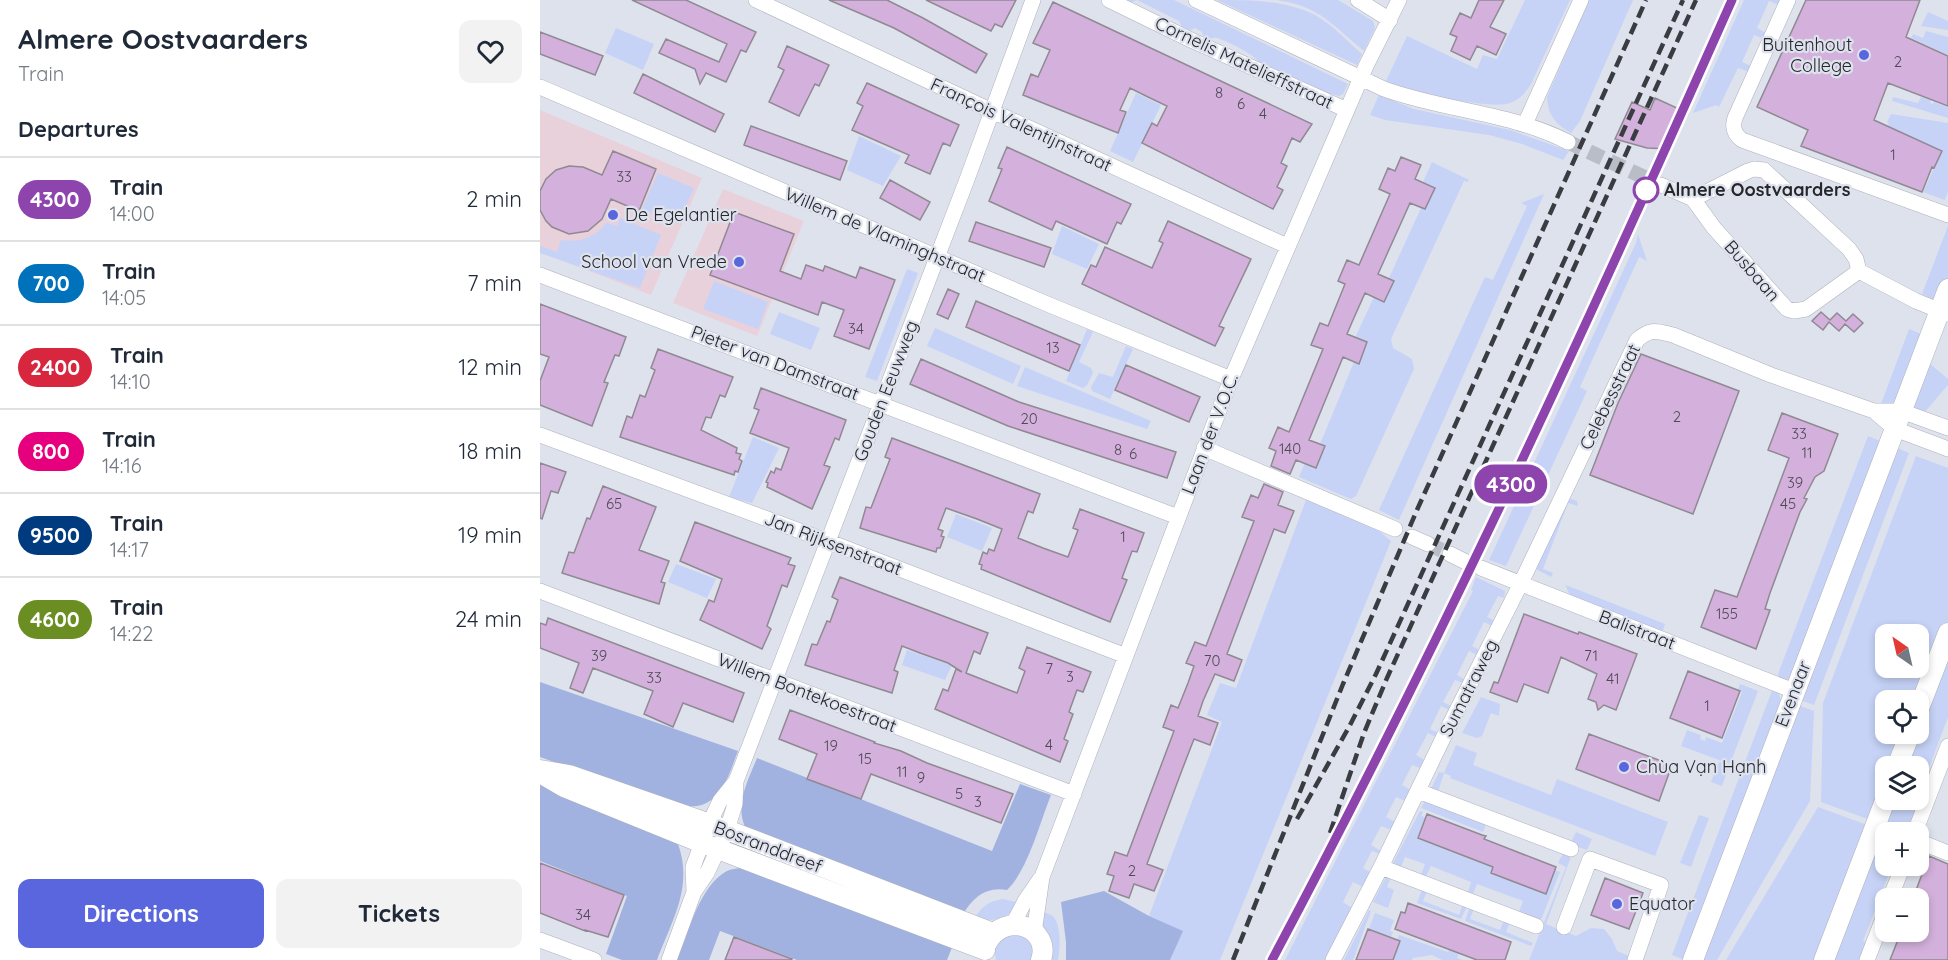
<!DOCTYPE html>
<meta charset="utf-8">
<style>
:root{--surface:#fff;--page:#f2f2f3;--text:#1f2937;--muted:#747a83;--line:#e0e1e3;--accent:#5a66dd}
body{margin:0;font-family:Quicksand,sans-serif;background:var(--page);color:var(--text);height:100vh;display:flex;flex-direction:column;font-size:22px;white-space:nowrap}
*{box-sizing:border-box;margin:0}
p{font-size:20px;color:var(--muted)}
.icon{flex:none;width:33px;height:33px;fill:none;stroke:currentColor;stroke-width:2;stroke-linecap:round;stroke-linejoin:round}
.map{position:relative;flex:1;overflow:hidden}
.drawer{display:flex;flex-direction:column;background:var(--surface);width:540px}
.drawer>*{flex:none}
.badge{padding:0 12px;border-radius:20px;font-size:21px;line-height:39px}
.needle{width:39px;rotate:326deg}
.tools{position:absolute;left:1335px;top:624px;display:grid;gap:12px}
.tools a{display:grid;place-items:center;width:54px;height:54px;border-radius:12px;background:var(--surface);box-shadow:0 3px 9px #0003;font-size:30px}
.map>.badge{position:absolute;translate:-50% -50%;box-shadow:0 0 0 3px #fff}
h2{padding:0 18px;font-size:22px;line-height:54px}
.round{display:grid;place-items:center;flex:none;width:63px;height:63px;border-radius:12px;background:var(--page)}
.headline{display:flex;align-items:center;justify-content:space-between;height:102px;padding:0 18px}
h1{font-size:28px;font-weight:700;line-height:45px}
.primary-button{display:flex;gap:12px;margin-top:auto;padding:12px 18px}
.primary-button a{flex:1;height:69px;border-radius:12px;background:var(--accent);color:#fff;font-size:24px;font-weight:700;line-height:69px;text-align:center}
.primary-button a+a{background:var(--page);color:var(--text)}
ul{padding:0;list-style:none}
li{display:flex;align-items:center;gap:18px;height:84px;padding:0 18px;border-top:2px solid var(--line)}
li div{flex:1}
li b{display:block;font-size:22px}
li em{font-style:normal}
li .badge{min-width:66px;font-weight:700;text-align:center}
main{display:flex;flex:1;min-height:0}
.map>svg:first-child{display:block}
</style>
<main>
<section class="drawer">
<div class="headline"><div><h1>Almere Oostvaarders</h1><p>Train</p></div><a class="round"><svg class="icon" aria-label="heart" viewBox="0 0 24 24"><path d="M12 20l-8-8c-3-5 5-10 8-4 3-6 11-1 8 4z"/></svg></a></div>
<h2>Departures</h2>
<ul>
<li><span class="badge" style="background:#8e44ad;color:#fff">4300</span><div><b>Train</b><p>14:00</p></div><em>2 min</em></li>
<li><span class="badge" style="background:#0072bc;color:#fff">700</span><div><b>Train</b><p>14:05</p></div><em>7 min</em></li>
<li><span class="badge" style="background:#d7263d;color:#fff">2400</span><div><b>Train</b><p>14:10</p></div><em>12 min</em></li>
<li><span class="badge" style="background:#e6007e;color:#fff">800</span><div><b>Train</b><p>14:16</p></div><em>18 min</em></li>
<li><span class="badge" style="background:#003b80;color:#fff">9500</span><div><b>Train</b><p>14:17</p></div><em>19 min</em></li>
<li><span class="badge" style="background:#6b8e23;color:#fff">4600</span><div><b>Train</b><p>14:22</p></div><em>24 min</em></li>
</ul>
<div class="primary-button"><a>Directions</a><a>Tickets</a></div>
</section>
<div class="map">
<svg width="1408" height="960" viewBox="0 0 1408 960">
<rect width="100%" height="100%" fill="#dee2ed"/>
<!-- education -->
<path fill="#e9d1dc" d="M0 110 162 178 111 295 0 252Z
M183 189 264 221 217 336 133 303Z"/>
<!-- green -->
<path fill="#c6d3f7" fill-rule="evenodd" d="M584 0H634L808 84 803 94 799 96 792 94 790 97 721 65C718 56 687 41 677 38 671 37 670 40 664 38L662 32 655 28 648 31 642 27 639 21 597 0 590 3Z
M677 0C709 0 746 0 775 15 793 25 807 41 822 54L817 65Z
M736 0H798L833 21 835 28 824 51C792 25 780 6 736 0Z
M985 0H1030L991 84C985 94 977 102 966 104 942 108 868 92 846 81L867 36 937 69 943 55 957 59Z
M1049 0H1093L1040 121 1031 133C1016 124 1008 116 1007 97Z
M1204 0H1242L1239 5 1229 1 1217 28 1226 33 1224 39 1214 35 1202 62 1211 66 1209 72 1198 68 1179 107 1176 105 1153 113Z
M1388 12 1408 21V30L1381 26Z
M76 28 114 44 103 70 65 53Z
M1386 31 1408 37V55L1371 38 1373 34 1383 38Z
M596 93 621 105 593 162 570 151Z
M839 95 874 109 970 130 1029 151 1023 160 982 144 949 135 845 120 830 115Z
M1353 97 1378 103 1381 97 1391 100 1390 103 1393 104 1394 102 1408 107V118L1352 101Z
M1351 114 1408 123V191L1405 200 1383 192 1402 151 1348 126 1349 123 1347 122Z
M319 136 361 156 343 186 307 170Z
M892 162 929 180 928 182 924 181 851 339 853 348 872 359 874 369 816 496 811 499 759 477 765 463 780 444 814 362 819 363 814 340 834 297 845 301 854 281 849 278 881 208 885 209 894 189 883 182Z
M118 173 154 188 138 224 102 209Z
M1004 194 859 520 839 510 945 277 953 280 987 206 981 203Z
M80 218 121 235 100 288 0 253V246L17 252 21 240C39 243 55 238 66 223L77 226Z
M522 226 559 244 547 269 512 254Z
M1408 226V277L1398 302 1382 294Z
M1098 234 1107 261 1099 257 1040 387 1047 391 966 566 949 560 1096 243Z
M367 269 378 273 337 381 325 377Z
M174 281 228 302 218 329 163 309Z
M239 312 280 328 271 350 230 334Z
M395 328 481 366 473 384 387 346Z
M547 329 553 332 539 362 551 368 553 373 547 385 543 388 526 381Z
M1369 329 1386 336 1356 403 1351 406 1341 404Z
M586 346 593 349 570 399 552 391 551 387 559 373 573 377Z
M1388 362 1408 379V385L1383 414 1371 410Z
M485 367 611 421 607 429 477 386Z
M1328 436 1345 443 1249 680 1239 677 1238 674Z
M213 437 239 448 212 503 189 497Z
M1353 446 1369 453 1274 705 1257 699Z
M1376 456 1408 468V621L1378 700H1346V734H1366L1353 766H1346L1345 787 1333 821 1281 802 1283 703ZM1346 634H1378V668H1346Z
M1031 499 1037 501 1038 506 1028 503 1003 569 1013 573 1011 577 996 569 1027 501Z
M766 500 838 530 851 541 680 960H630L642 931 609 916 682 722 667 715 680 683 696 688Z
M416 514 452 528 442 551 407 537Z
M136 564 176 579 167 598 128 582Z
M936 577 965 591 964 598 958 596 947 617 957 622 954 627 944 622 932 646 942 651 939 656 929 651 917 675 927 681 925 684 915 680 903 702 913 707 911 711 901 706 890 729 900 734 898 738 888 733 876 755 886 761 882 769 872 765 862 785 871 790 865 801 856 797 846 817 855 822 851 830 841 826 831 845 841 851 840 854 832 851 823 868 830 872 823 887 813 882 803 902 812 908 786 960H745L933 591 931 590Z
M1026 585 1125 624 1122 633 1035 599 1028 592Z
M1408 645V717L1381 789 1385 791 1369 832H1364L1340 824 1350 800H1378V766H1362L1378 734 1379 723Z
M367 650 412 665 405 680 362 665Z
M1200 684 1218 691 1190 764 1141 746 1147 730 1161 735 1160 739 1165 741 1166 737 1182 743 1202 692 1198 690Z
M1233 688 1239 694 1242 704 1145 960 1132 955Z
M941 697 960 704 959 716 951 713 942 736 937 738 922 733Z
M1255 704 1274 711 1270 801 1177 960H1158Z
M916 745 937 753 933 765 1011 795 1017 779 1128 822 1115 856 910 778 911 776 904 773 898 792 891 789 899 772 904 773Z
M1179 762 1189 766 1182 786 1171 782Z
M885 801 946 824 943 832 881 808Z
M1278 807 1330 826 1280 960H1186Z
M880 811 883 812 881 816 885 817 878 839 953 866 951 873 1006 894 1015 870 1020 872 1001 920 979 912 983 901 937 884 933 894 928 892 931 882 891 866 886 876 881 875 885 864 865 857 861 867 853 863Z
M1159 815 1169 818 1151 867 1140 863Z
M1338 829 1348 832H1346V866H1352L1323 941 1328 943 1321 960H1289Z
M1036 832 1052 839 1047 850 1035 846 1006 924 1036 936 1051 928 1064 929 1072 939 1077 951 1089 956 1088 960H989L1026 867 1018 863C1023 852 1031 844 1036 832Z
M847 875 851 877 847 887 854 890 848 908 833 902Z
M882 889 887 891 883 901 919 915 923 904 927 906 921 919 877 903Z
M463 899 480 903C468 919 452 922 434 920 440 907 449 901 463 899Z
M930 907 934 908 930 919 960 930 964 920 970 922 966 932 993 943 991 946 925 921Z
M829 910 831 911 813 960H804Z
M502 911C506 913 513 915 515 919 521 928 520 950 518 960H508L502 926Z
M835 913 854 920 850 931 853 932 851 937 829 929Z
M928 931 917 958 922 960H902L892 955 873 958 872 960H848L854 959 859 945 856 943 859 935 908 952 916 933Z
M466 932 485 935 493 946 491 960H456L454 947Z"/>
<!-- forest -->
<path fill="#a1b2e1" d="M0 682 198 751C190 771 183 802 157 806 151 807 144 806 138 806L0 757Z
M217 758 452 851 480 784 511 795C500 822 488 870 467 890 446 886 432 898 422 916L205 827C195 803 208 781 217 758Z
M0 782 136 839C155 884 133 918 117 960H82L66 954 87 896 0 861Z
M210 867 413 945 407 960H257L180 931 169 960H137C148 933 160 885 187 871 194 868 202 868 210 867Z
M564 891 609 916 643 931 630 960H526V942L521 902Z"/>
<!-- building -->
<path fill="#d3b1dc" stroke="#908992" stroke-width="1.5" d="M92 0H146L216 32 206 52 201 50 186 82 166 73 160 84 155 69 119 53 126 39 179 62 187 44Z
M289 0H347L383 18 447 54 436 73 354 28Z
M386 0H476L462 27 455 24 451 31Z
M939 0H964L950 27 966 34 956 55 937 46 930 60 911 51 917 37 910 34 920 13 931 18Z
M1266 0H1380L1366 37 1408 56V106L1348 83 1334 120 1402 151 1394 168 1392 167 1382 192 1261 146 1268 130 1217 107Z
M513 2 772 124 760 142 752 138 741 163 747 166 737 187 743 190 733 209 602 143 612 123 617 126 627 106 608 97 590 88 580 110 586 112 578 133 483 95 491 74 498 77 510 50 493 43Z
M0 32 63 56 55 75 0 54Z
M247 46 289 65 279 86 275 84 259 116 229 102 244 70 238 67Z
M103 74 184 114 175 132 94 93Z
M327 83 419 125 410 146 403 143 390 174 365 163 369 155 312 130 323 106 317 103Z
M1115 98 1148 113 1131 149 1107 148 1075 139 1092 102 1110 110Z
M211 126 307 161 300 180 204 145Z
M467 147 591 204 581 224 577 222 567 244 516 221 512 230 449 201 462 169 458 168Z
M73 151 116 169 99 211 71 199 62 219 48 231 29 234 12 227 6 221 0 210V191L6 179 16 170 29 166 43 167 62 175Z
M861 157 881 165 875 179 895 188 885 209 870 203 861 223 838 274 854 281 844 302 825 293 813 320 807 334 827 342 819 364 803 357 769 440 785 446 776 468 756 460 750 474 731 466 736 451 729 448 738 427 749 432 783 349 771 345 780 323 788 326 805 284 798 281 807 260 819 265 850 194 839 189 848 168 855 171Z
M350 180 390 202 380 220 340 198Z
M194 212 254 234 240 271 261 279 266 265 283 271 285 266 316 278 320 267 355 280 329 349 294 336 304 310 282 302 278 315 170 275Z
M628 221 711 259 679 326 684 328 675 346 542 284 551 265 556 267 565 247 612 268 623 243 619 241Z
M436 222 511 248 504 267 429 241Z
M408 289 419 294 408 319 397 314Z
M436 301 540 345 529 371 426 327Z
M0 304 86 337 79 356 75 355 64 382 68 383 52 426 0 405V381L9 357 0 354Z
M1281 312 1290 320 1297 313 1306 321 1313 314 1323 323 1314 332 1305 324 1299 331 1289 322 1283 330 1272 321Z
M118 349 193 377 185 397 180 395 171 418 166 417 161 430 197 448 196 453 201 454 199 459 202 461 198 472 195 471 194 475 80 437 87 416 92 418 100 395 105 397 115 370 111 368Z
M1101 354 1199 391 1153 514 1050 475 1078 403Z
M381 359 479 402 636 452 627 478 468 426 370 384Z
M586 365 660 397 649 422 575 390Z
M221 388 306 420 299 440 295 438 284 465 290 467 272 509 227 487 228 483 226 482 231 471 234 473 236 468 241 470 249 448 210 433 219 410 214 408Z
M1242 413 1298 434 1284 471 1275 477 1264 498 1267 499 1260 512 1230 593 1225 609 1230 610 1216 649 1161 627 1175 590 1197 597 1249 458 1228 450Z
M352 438 500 494 493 513 488 511 478 538 503 548 528 557 538 530 533 528 540 509 604 533 597 552 592 551 582 578 587 580 570 622 441 569 442 565 439 564 443 552 447 554 449 549 454 551 462 529 437 519 406 508 398 529 403 531 401 536 404 537 400 548H397L396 552 320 528 326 507 331 508 350 459 345 457Z
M0 463 26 472 18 493 11 491 2 519 0 518Z
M724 484 743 492 738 505 754 511 745 533 734 529 687 654 702 660 694 681 675 674 663 701 658 716 678 723 670 745 654 739 642 770 607 864 623 870 614 891 594 884 589 898 569 891 574 876 567 874 575 852 587 856 634 731 623 727 631 705 638 708 648 683 654 666 646 663 655 642 666 646 714 521 702 517 711 495 718 498Z
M63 486 116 507 99 550 129 561 121 582 125 583 119 604 22 573 29 552 34 553 47 518 50 519Z
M155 522 251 558 248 564 255 566 247 587 242 585 227 626 231 629 222 649 160 620 169 600 174 602 182 579 140 561Z
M300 577 448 633 440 654 434 651 426 673 464 688 477 693 485 671 479 668 487 647 551 672 543 692 537 690 529 712 533 714 524 739 528 741 520 762 395 709 403 689 408 691 416 669 422 672 408 663 380 653 362 646 354 670 358 672 352 693 265 665 272 644 277 645 287 621 290 622 298 600 292 597Z
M984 614 1038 634 1039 632 1097 654 1076 710 1064 705 1058 710 1056 702 1048 699 1057 674 1021 657 1008 693 984 684 977 702 950 692 954 682 958 683Z
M8 618 204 693 193 722 143 703 133 727 104 714 113 691 53 668 43 693 30 688 39 663 0 648V623L6 625Z
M1148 671 1200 691 1182 738 1130 718Z
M250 710 335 742 334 743 361 751 387 763 473 794 461 823 331 774 321 799 267 779 277 754 239 739Z
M1049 734 1132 765 1119 801 1036 769Z
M887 814 942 835 946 836 944 839 1016 867 1006 894 951 873 953 867 878 838Z
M1389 856 1408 864V960H1350L1361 932H1378V898H1373Z
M0 863 84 895 68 937 45 930V931L0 913Z
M1065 878 1103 893 1089 929 1051 915Z
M868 903 971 942 965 960H937L855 929 861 912 865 913Z
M828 929 860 941 853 960H816Z
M194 937 252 959 251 960H185Z"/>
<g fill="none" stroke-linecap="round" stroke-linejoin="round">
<!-- minor-tunnel -->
<path stroke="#b9bdc6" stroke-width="15" stroke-dasharray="15 8" stroke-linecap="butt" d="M1028 142 1121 185
M888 544 910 554"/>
<!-- minor casing -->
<g stroke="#aeb1bb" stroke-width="16">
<path id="minor" d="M216 0 452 111 747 246
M569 0 651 40 807 110
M656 0 844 89C905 111 969 112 1028 142
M818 0 850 20
M1248 0 1195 118C1192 127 1194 134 1202 140L1408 215
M0 87 512 306 691 379
M985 124 1041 0
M1121 185 1153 199 1174 228 1247 309 1254 311 1266 309 1319 271
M1153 199 1208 171 1214 169 1224 170 1309 249 1316 259 1319 271
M1319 271 1376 301 1408 314
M0 275 638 517
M1334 411H1361L1408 428
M0 435 287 541 586 656
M664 448 855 529
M872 537 888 544
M910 554 926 562
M941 568 1254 691
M0 591 534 794
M878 791 1031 849
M1375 832 1408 746
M1378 841 1408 853
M841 867 996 926
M154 892 153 867 169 824 180 801 196 781 426 182 493 0
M1350 898 1363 866
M473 924 485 901 500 879
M1024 927 1050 859 1121 885 1095 960
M494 933 502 877 691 379 826 66 859 0
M0 940 54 960
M129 960 154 892 167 873 187 830 195 804 196 781
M793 960 841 867 906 732 980 585 1097 340C1111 328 1116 331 1133 335L1231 375 1334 411 1355 429 1408 449
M1327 960 1346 911"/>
</g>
<!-- major casing -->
<g stroke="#aeb1bb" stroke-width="21">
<path id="major" d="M1378 711 1408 633
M1357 766 1370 734
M0 770 29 775 187 830 453 933
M2 774 24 787 162 843 445 950
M447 943C464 910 512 927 501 960
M1153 960 1408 289
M1284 960 1346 798"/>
</g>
<!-- minor -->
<use href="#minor" stroke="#fff" stroke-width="15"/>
<!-- major -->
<use href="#major" stroke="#fff" stroke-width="20"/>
<!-- rail -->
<path stroke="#393c40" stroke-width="4.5" stroke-dasharray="12 6" stroke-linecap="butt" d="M757 819 809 727 836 674 1143 0
M790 833 824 733 847 678 1156 0
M693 960 803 684 877 510 1106 0
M732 960C898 646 1046 323 1192 0"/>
</g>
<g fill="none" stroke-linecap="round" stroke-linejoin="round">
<!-- line casing -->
<g stroke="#fff" stroke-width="14">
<path id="line" d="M732 960C899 647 1048 324 1192 0"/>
</g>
<!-- line -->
<use href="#line" stroke="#8e44ad" stroke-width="9"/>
</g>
<!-- markers -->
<g fill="#5a66dd" stroke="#dee2ed" stroke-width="2">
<circle cx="1324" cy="55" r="6"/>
<circle cx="73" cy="215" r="6"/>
<circle cx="199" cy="262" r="6"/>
<circle cx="1084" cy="767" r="6"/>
<circle cx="1077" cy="904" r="6"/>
</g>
<circle fill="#fff" stroke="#8e44ad" stroke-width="3" cx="1106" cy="190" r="12"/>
<g text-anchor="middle" stroke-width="4.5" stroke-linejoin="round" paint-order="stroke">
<!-- number labels -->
<g font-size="15" fill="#504a57">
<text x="1358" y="67">2</text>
<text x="679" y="98">8</text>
<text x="701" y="109">6</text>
<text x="723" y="119">4</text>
<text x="1353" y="160">1</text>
<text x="84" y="182">33</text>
<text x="316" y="334">34</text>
<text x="513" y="353">13</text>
<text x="1137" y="422">2</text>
<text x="489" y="424">20</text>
<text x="1259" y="439">33</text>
<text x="750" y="454">140</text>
<text x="578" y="455">8</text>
<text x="1267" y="458">11</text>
<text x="593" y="459">6</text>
<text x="1255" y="488">39</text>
<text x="74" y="509">65</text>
<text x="1248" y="509">45</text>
<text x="583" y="542">1</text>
<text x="1187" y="619">155</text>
<text x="59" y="661">39</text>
<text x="1051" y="661">71</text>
<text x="672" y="666">70</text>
<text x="509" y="674">7</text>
<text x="530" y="682">3</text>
<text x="114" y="683">33</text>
<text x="1073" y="684">41</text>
<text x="1167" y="711">1</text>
<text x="509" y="750">4</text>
<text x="291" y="751">19</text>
<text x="325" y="764">15</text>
<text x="362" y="777">11</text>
<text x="381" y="783">9</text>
<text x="419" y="799">5</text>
<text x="438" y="807">3</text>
<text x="592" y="876">2</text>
<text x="43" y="920">34</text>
</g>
<!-- poi labels -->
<g font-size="18" fill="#25272b" stroke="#dee2ed" text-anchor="start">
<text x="1312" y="51" text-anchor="end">Buitenhout<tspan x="1312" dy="21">College</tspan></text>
<text x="85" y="221">De Egelantier</text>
<text x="187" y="268" text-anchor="end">School van Vrede</text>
<text x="1096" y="773">Chùa Vạn Hạnh</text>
<text x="1089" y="910">Equator</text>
</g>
<!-- street labels -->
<g font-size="18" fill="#25272b" stroke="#dee2ed">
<text transform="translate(704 63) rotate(25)" y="6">Cornelis Matelieffstraat</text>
<text transform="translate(481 125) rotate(25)" y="6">François Valentijnstraat</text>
<text transform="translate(345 235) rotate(23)" y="6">Willem de Vlaminghstraat</text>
<text transform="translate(1212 271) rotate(49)" y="6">Busbaan</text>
<text transform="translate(235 363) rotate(21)" y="6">Pieter van Damstraat</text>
<text transform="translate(346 391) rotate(-69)" y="6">Gouden Eeuwweg</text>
<text transform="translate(1070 397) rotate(-64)" y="6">Celebesstraat</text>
<text transform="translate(670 434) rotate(-69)" y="6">Laan der V.O.C.</text>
<text transform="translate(293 544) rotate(21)" y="6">Jan Rijksenstraat</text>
<text transform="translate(1097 630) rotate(21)" y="6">Balistraat</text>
<text transform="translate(929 688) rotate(-63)" y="6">Sumatraweg</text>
<text transform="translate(267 693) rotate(21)" y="6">Willem Bontekoestraat</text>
<text transform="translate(1253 694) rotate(-69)" y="6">Evenaar</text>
<text transform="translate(228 847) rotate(21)" y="6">Bosranddreef</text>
</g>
<!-- stop labels -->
<g font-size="18" font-weight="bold" fill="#25272b" stroke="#dee2ed" text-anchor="start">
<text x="1124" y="196">Almere Oostvaarders</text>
</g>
</g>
</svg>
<div class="tools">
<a><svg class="needle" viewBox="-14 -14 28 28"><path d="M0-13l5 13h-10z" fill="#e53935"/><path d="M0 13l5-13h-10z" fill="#747a83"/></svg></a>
<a><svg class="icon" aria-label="locate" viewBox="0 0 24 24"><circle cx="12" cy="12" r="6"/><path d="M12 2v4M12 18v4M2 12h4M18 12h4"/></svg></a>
<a><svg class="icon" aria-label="layers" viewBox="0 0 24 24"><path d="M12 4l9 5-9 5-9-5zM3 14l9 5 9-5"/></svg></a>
<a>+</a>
<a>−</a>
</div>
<b class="badge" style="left:971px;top:484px;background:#8e44ad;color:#fff">4300</b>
</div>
</main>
